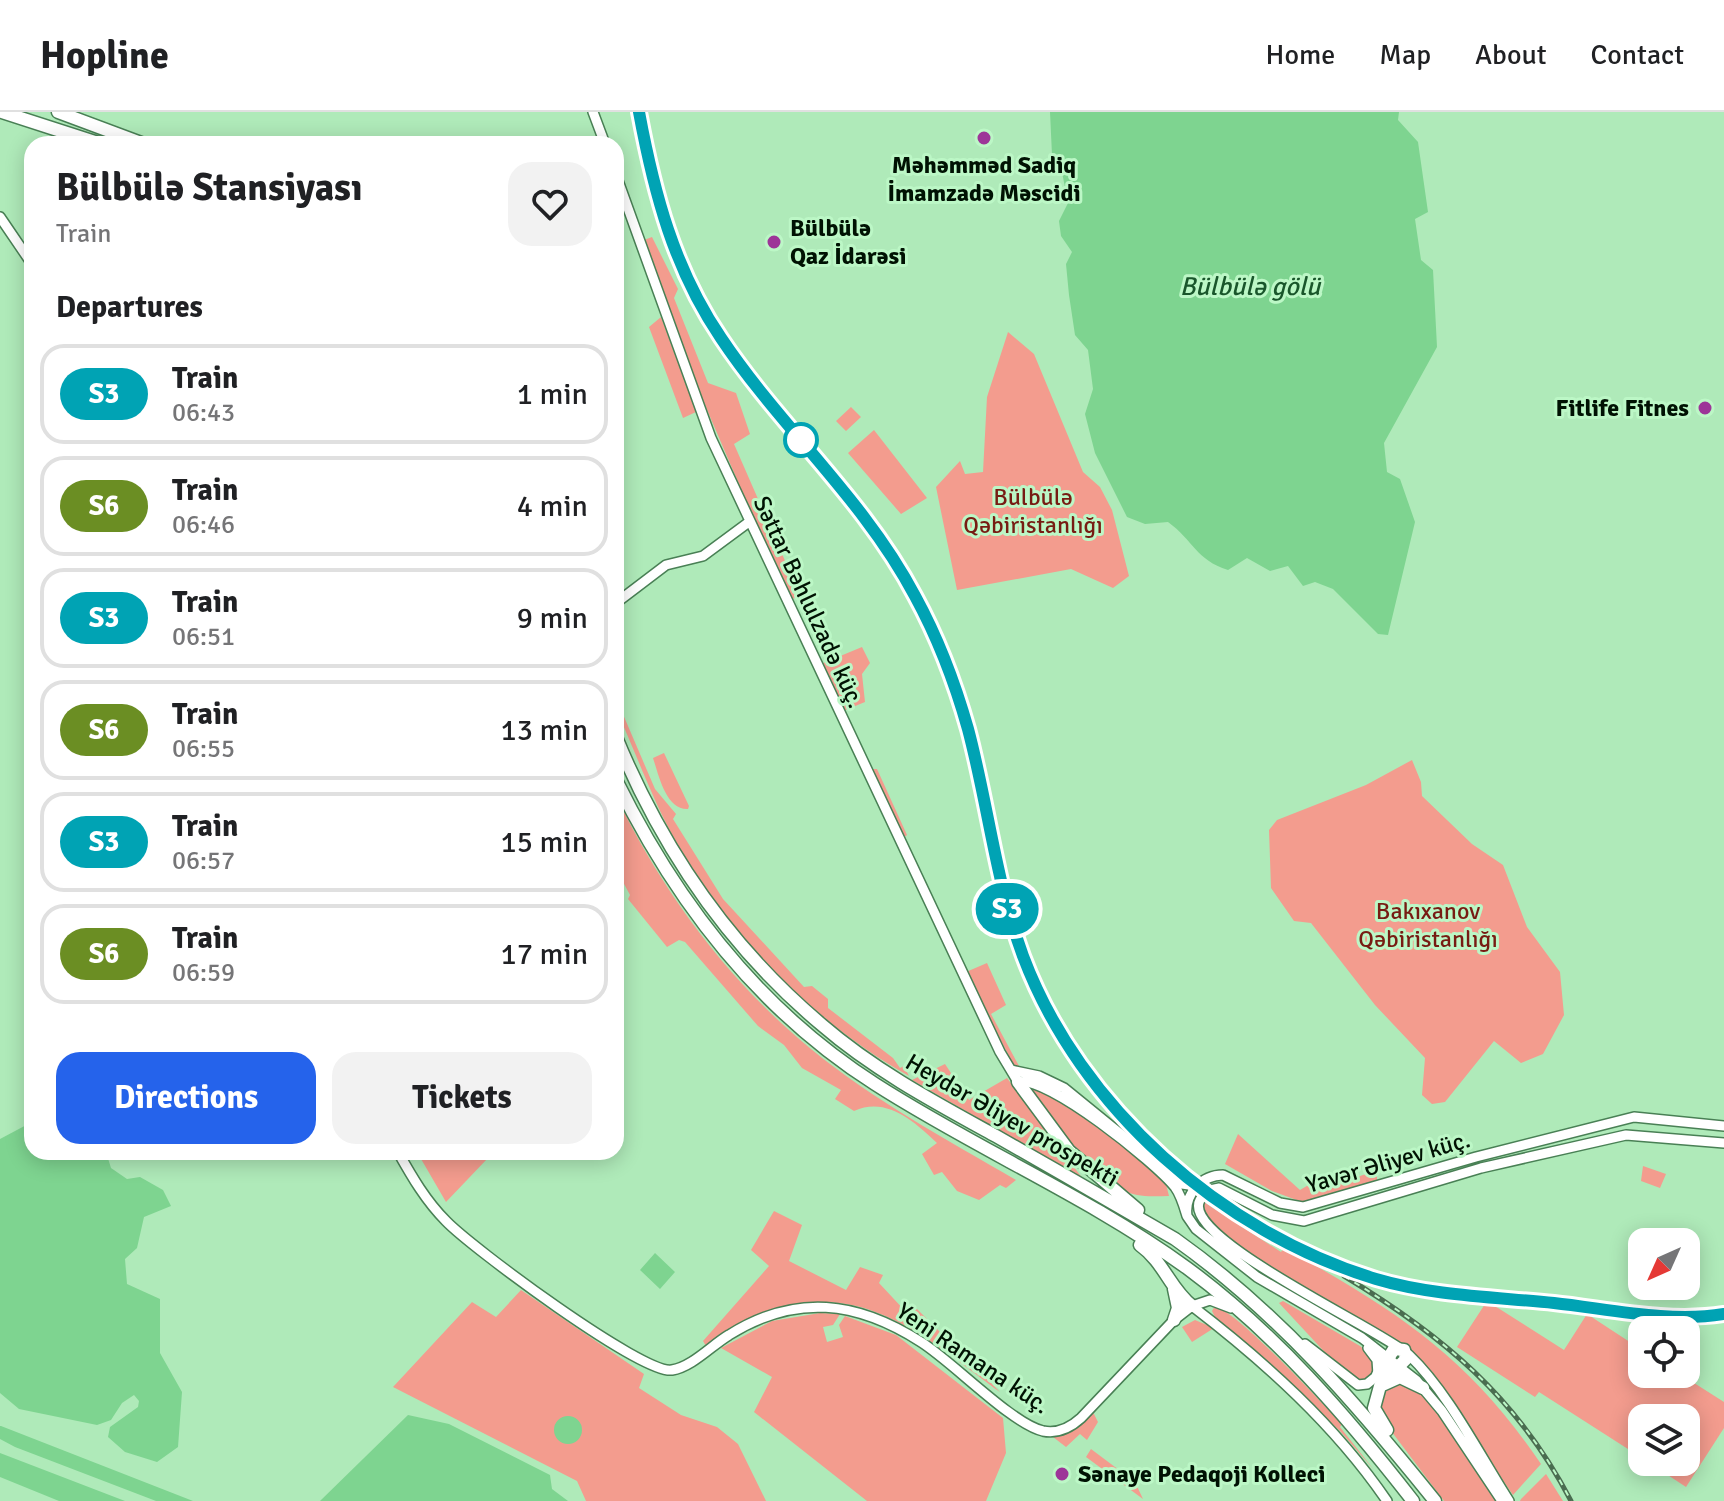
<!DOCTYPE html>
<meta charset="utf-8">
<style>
:root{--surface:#fff;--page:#f2f2f2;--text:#202124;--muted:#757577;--line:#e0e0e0;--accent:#2563eb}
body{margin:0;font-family:Signika,sans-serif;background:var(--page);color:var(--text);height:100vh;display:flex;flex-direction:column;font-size:30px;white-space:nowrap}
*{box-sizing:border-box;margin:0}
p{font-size:26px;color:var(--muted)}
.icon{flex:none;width:44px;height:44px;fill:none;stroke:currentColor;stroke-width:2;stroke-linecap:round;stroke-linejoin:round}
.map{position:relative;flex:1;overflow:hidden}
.side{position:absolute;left:24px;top:24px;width:600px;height:1024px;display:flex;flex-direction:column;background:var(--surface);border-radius:24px;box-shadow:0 4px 20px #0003}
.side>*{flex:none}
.badge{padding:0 16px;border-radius:26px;font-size:28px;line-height:52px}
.needle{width:52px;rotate:225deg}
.buttons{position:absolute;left:1628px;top:1116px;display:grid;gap:16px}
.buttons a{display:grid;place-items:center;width:72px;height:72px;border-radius:16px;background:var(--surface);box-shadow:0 4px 20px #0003;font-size:40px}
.map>.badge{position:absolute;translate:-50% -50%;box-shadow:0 0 0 4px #fff}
h2{padding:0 32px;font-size:30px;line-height:72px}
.round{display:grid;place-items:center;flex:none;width:84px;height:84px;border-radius:24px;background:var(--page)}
.overview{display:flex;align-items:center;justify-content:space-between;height:136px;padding:0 32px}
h1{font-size:38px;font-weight:800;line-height:60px}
.button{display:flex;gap:16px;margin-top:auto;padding:16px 32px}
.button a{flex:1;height:92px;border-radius:24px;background:var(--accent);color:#fff;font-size:32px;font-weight:800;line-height:92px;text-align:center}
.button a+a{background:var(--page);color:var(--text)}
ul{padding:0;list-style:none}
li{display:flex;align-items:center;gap:24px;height:100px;margin:0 16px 12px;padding:0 16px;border:4px solid var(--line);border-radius:24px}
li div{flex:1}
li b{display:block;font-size:30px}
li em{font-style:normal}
li .badge{min-width:88px;font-weight:700;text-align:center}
header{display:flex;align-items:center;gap:48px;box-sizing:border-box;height:112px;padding:0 40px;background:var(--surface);border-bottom:2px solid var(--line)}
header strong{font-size:38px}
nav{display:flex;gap:44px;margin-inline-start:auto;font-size:28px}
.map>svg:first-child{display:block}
</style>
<header>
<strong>Hopline</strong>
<nav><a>Home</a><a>Map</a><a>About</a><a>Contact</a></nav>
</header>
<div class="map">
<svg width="1724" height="1389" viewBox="0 0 1724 1389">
<rect width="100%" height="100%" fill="#afeab9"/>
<!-- green -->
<path fill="#f39c8e" d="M652 125 678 177 674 186 708 271 736 281 750 322 734 332 800 483 789 489 690 258 644 128Z
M661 205 696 300 683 306 649 215Z
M1008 220 1034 242 1083 360 1100 375 1112 398 1129 464 1113 476 1071 457 957 478 936 375 960 349 965 362 983 360 987 285Z
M851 295 861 305 846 319 836 309Z
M874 318 927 386 901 402 848 341Z
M862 535 870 551 862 562 865 590 843 599 821 552Z
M616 586 655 677 676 702 673 707 723 787 804 875 812 874 828 887V896L893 946 900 956 904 954 909 964C814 911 730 824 676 730 652 687 636 641 616 597Z
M664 641 689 694 688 697C666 698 659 664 653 646Z
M1412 648 1421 670 1422 684 1472 732 1503 753 1527 815 1560 860 1564 903 1543 942 1521 951 1494 929 1445 990 1432 992 1422 983 1425 946 1375 893 1311 811 1294 809 1271 776 1269 718 1277 708 1366 673Z
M871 657H877L907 723 902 727Z
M616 684C663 781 728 869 811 937 873 988 946 1027 1016 1068L1006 1076 1000 1073 979 1088 957 1079 942 1060 934 1063 922 1042 937 1031C914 1009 886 984 854 999L835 987 841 978 802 956 784 933 758 914 685 830 679 828 667 835 628 787 630 783 616 757Z
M987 851 1006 893 991 902 1019 954 1015 956 966 860Z
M945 952 969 988 1007 966 1083 1067 912 968Z
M1031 973 1061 986 1142 1049 1165 1068 1169 1084C1159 1084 1147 1085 1137 1083 1096 1074 1052 1007 1027 975Z
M1238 1022 1300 1078 1322 1065 1332 1074 1377 1058V1068L1302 1090 1272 1079 1225 1052Z
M417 1040H482L488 1046 446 1090Z
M1643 1054 1666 1062 1660 1076 1641 1069Z
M1204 1090 1281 1140 1284 1136C1397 1199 1467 1243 1541 1352L1513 1383 1411 1237 1278 1161 1232 1130 1203 1103Z
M774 1099 802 1113 789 1149 846 1178 860 1155 883 1163 879 1171 907 1201 917 1197 1000 1280C946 1241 875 1176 802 1193 790 1196 779 1202 767 1206 746 1214 725 1222 706 1234L703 1229 769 1154 751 1138Z
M521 1178 644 1262 639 1276 681 1303 717 1315 738 1332 766 1389H586L577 1369 393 1275 472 1190 496 1205Z
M1283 1189 1360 1234 1372 1244 1375 1261 1359 1270 1346 1263 1279 1191Z
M1487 1189 1564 1238 1587 1202 1642 1238V1262H1680L1724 1290V1316L1686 1375 1648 1350H1686V1306H1642V1346L1539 1280 1535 1285 1457 1235Z
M1215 1194C1241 1203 1319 1288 1342 1312L1340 1315 1374 1358 1340 1319 1216 1207 1212 1199Z
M820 1201 840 1202 833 1213 823 1215 827 1230 843 1225 839 1213 845 1204 896 1223 1003 1306 1006 1341 986 1389H867L754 1300 772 1265 721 1236 772 1209Z
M1195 1208 1214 1216 1192 1230 1182 1215Z
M1393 1268 1414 1273 1436 1298 1497 1389H1444L1379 1303 1378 1281Z
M1093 1300 1098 1310 1087 1328 1080 1322 1066 1335 1053 1325 1079 1315Z
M1091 1337 1135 1370 1143 1387 1086 1345Z
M1546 1362 1563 1389H1520L1521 1387Z"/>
<!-- water -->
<path fill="#7ed490" d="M1050 0H1399L1398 8 1418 30 1428 100 1415 107 1421 148 1433 158 1437 235 1384 331 1387 360 1400 367 1415 410 1388 523 1378 522 1333 477 1315 470 1303 474 1288 454 1270 459 1247 446 1228 458C1196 448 1193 428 1168 410L1145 412 1127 405 1095 341 1085 302 1093 277 1088 238 1075 223 1069 183 1066 152 1072 140 1061 124 1059 109 1068 91 1061 55 1052 43Z
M32 1010V1040H106L111 1056 127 1067 140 1065 163 1078 171 1094 144 1105 137 1136 125 1147 127 1172 160 1187V1241L182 1280 178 1335 157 1350 125 1340 108 1325 110 1315 138 1295 139 1289 134 1283 122 1291 111 1308 97 1313 19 1297 0 1281V1027Z
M655 1141 675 1160 660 1177 640 1158Z
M408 1303 449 1312 550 1363 552 1377 568 1389H320Z
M554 1318a14 14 0 1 1 28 0a14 14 0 1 1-28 0Z
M0 1314H1L193 1389H156L15 1335 0 1327Z
M0 1341 125 1389H59L0 1365Z"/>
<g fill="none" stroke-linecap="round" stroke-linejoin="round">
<!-- secondary casing -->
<g stroke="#498055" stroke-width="12">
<path id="secondary" d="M593 0 605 32
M616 63 711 326 1000 940 1018 970C1046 962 1156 1051 1175 1075 1181 1083 1184 1094 1187 1104
M0 105 32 152
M616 491 666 453 703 444 749 410
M1011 958 1039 964 1064 976 1182 1072 1196 1074
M398 1040C412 1065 426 1089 446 1109 472 1136 643 1263 672 1258 692 1255 712 1233 729 1223 796 1181 857 1189 921 1230 953 1250 1012 1312 1043 1319 1058 1322 1070 1316 1081 1306L1174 1208 1192 1194 1210 1188 1231 1196
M1192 1194C1265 1250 1335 1313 1387 1389
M1305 1232 1358 1273 1367 1272 1378 1263 1377 1248 1368 1236
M1502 1389 1442 1299 1416 1268 1362 1226 1257 1165 1196 1117 1187 1104C1184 1082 1202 1063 1223 1063L1280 1091 1303 1095 1476 1045 1634 1005 1724 1014
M1509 1389C1480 1344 1448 1280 1409 1243 1384 1219 1179 1126 1200 1088 1204 1081 1211 1077 1219 1076L1272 1103 1304 1109 1481 1056 1626 1023 1724 1031"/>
</g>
<!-- highway casing -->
<g stroke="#498055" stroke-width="15">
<path id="highway" d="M2 0 101 32
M58 0 144 32
M616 625C662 737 729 835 822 913 874 958 936 991 996 1024 1056 1058 1115 1092 1175 1127 1278 1200 1356 1291 1435 1389
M616 668C676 790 759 898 875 972 976 1037 1089 1085 1187 1156 1275 1221 1346 1303 1413 1389
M1018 970 1069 1039 1138 1098
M1140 1133C1164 1150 1170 1177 1192 1194
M1174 1208 1178 1196 1174 1177
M1378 1263 1394 1237 1404 1238 1406 1247 1386 1267
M1387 1318 1374 1296 1380 1274 1400 1265 1423 1276"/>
</g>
<!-- secondary -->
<use href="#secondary" stroke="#fff" stroke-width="9"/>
<!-- highway -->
<use href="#highway" stroke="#fff" stroke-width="12"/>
<!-- rail casing -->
<g stroke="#4a6d50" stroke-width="5">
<path id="rail" d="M639 0C655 81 674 157 721 226 781 316 864 387 915 484 938 526 956 571 968 617 988 692 996 771 1023 844 1081 997 1221 1119 1376 1167 1433 1184 1496 1185 1554 1191 1609 1197 1669 1211 1724 1202
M1344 1164C1442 1223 1517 1285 1571 1389"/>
</g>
<!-- rail -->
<use href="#rail" stroke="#bcf7c6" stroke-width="2" stroke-dasharray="6" stroke-linecap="butt"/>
</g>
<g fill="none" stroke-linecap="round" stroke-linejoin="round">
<!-- line casing -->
<g stroke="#fff" stroke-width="18">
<path id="line" d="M639 0C654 81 674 157 721 226 781 316 864 387 915 484 938 526 955 571 968 617 988 692 996 771 1023 844 1080 996 1222 1120 1376 1167 1433 1184 1496 1185 1554 1191 1609 1197 1669 1211 1724 1202"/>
</g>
<!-- line -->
<use href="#line" stroke="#00a3b4" stroke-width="12"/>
</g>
<!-- markers -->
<g fill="#9d3598" stroke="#bcf7c6" stroke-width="3">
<circle cx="984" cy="26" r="8"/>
<circle cx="774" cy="130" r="8"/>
<circle cx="1705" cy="296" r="8"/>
<circle cx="1062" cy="1362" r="8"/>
</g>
<circle fill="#fff" stroke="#00a3b4" stroke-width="4" cx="801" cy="328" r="16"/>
<g text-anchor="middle" stroke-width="6" stroke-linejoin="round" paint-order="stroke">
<!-- poi labels -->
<g font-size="24" font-weight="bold" fill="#001203" stroke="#bcf7c6" text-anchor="start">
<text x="984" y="61" text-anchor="middle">Məhəmməd Sadiq<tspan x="984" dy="28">İmamzadə Məscidi</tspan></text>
<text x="790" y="124">Bülbülə<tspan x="790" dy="28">Qaz İdarəsi</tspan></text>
<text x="1689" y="304" text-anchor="end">Fitlife Fitnes</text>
<text x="1078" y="1370">Sənaye Pedaqoji Kolleci</text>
</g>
<!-- park labels -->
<g font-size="24" fill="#771c13" stroke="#bcf7c6">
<text x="1033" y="393">Bülbülə<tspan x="1033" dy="28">Qəbiristanlığı</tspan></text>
<text x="1428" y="807">Bakıxanov<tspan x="1428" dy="28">Qəbiristanlığı</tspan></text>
</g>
<!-- street labels -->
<g font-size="24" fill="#001203" stroke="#bcf7c6">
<text transform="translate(809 490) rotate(65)" y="8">Səttar Bəhlulzadə küç.</text>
<text transform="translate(1012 1008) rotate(30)" y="8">Heydər Əliyev prospekti</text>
<text transform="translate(1388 1050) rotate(-16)" y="8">Yavər Əliyev küç.</text>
<text transform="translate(973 1246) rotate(34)" y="8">Yeni Ramana küç.</text>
</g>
<!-- water labels -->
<g font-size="26" font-style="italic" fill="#19562b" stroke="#bcf7c6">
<text x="1250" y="183">Bülbülə gölü</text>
</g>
</g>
</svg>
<div class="buttons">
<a><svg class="needle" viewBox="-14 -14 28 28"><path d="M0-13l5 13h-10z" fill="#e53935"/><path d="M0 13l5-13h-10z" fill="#757577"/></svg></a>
<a><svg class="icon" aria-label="locate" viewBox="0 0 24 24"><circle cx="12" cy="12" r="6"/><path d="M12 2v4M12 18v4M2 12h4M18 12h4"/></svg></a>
<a><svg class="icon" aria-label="layers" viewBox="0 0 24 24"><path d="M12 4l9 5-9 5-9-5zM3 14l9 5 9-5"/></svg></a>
</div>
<b class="badge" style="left:1007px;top:797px;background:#00a3b4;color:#fff">S3</b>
<section class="side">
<div class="overview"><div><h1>Bülbülə Stansiyası</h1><p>Train</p></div><a class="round"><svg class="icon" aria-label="heart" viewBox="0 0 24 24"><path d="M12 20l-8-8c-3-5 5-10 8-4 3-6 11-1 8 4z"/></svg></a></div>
<h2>Departures</h2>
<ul>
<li><span class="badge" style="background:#00a3b4;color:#fff">S3</span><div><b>Train</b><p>06:43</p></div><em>1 min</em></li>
<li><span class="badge" style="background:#6b8e23;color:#fff">S6</span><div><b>Train</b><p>06:46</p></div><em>4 min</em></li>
<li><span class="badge" style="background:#00a3b4;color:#fff">S3</span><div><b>Train</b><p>06:51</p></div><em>9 min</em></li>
<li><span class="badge" style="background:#6b8e23;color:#fff">S6</span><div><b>Train</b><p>06:55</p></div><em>13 min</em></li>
<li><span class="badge" style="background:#00a3b4;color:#fff">S3</span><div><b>Train</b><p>06:57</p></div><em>15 min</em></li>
<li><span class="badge" style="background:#6b8e23;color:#fff">S6</span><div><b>Train</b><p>06:59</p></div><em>17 min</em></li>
</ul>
<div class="button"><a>Directions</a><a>Tickets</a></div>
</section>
</div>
